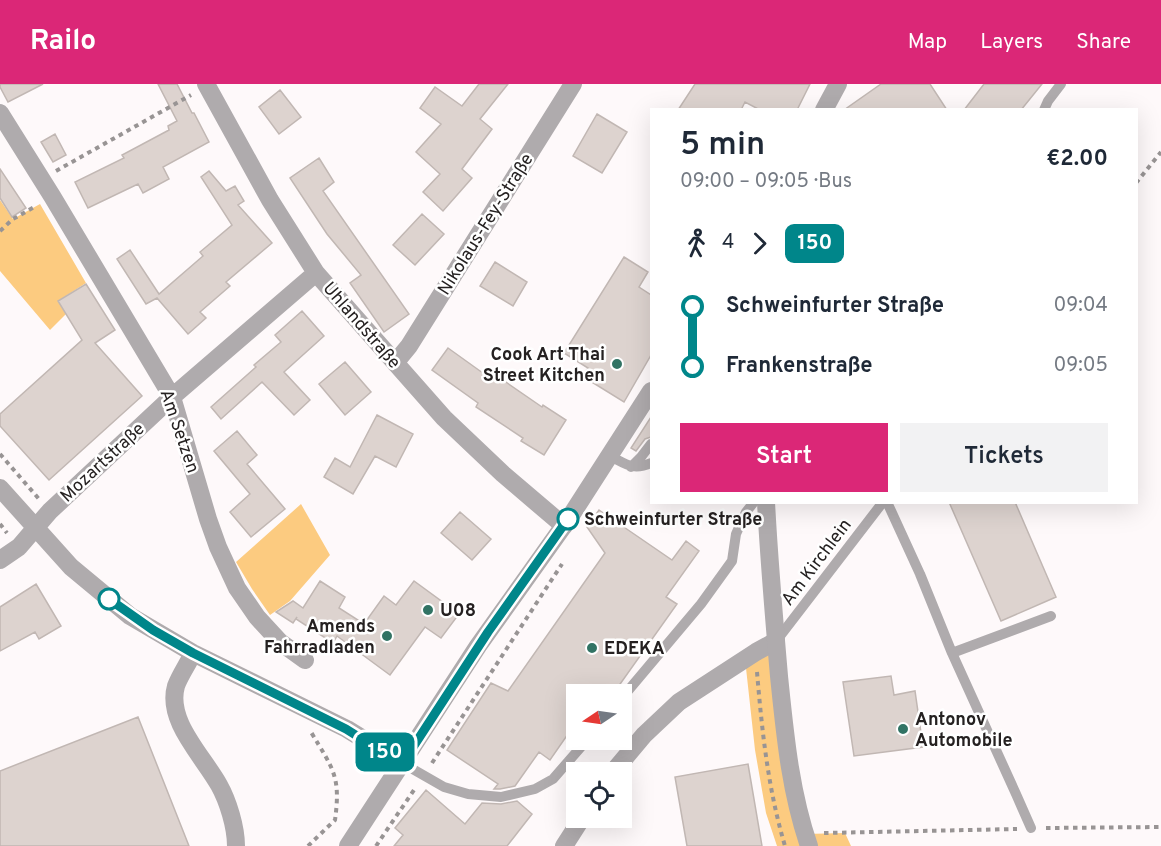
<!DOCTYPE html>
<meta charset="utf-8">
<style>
:root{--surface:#fff;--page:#f2f2f3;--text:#1f2937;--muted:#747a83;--accent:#db2777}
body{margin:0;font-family:Overpass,sans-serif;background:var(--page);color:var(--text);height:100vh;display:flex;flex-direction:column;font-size:22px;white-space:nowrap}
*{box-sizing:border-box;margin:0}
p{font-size:20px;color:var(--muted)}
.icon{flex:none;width:33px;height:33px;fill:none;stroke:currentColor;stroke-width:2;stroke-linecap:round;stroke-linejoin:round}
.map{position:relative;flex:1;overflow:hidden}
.side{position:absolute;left:650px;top:24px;width:488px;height:396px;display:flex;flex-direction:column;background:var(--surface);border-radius:0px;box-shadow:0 6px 24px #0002}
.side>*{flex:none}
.badge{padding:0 12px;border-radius:9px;font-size:21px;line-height:39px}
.needle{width:39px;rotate:257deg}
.tools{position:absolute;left:566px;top:600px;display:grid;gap:12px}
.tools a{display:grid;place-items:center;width:66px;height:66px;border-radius:0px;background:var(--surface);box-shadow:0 6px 24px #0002;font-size:30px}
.map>.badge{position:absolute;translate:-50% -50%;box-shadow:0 0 0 3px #fff}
.legs{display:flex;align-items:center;gap:9px;height:66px;padding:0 30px;font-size:20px}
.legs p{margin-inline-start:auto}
.overview{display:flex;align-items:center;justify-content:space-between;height:102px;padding:0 30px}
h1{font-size:33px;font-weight:600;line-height:45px}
.cta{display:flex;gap:12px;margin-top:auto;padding:12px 30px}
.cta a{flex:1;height:69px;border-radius:0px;background:var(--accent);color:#fff;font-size:24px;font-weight:600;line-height:69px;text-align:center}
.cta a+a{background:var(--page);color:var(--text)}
ul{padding:0 30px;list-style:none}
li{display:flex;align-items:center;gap:21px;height:60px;font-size:22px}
li i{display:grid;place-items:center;width:9px;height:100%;margin:0 8px;background:currentColor}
li i::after{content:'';width:15px;height:15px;margin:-8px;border:4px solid;border-radius:50%;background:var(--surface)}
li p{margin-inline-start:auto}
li:first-child i{background:linear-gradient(#0000 50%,currentColor 0)}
li:last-child i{background:linear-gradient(currentColor 50%,#0000 0)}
header{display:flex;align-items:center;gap:36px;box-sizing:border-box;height:84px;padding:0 30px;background:var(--accent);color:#fff}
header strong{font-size:28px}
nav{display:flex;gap:33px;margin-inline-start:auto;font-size:21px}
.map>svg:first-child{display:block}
</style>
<header>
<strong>Railo</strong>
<nav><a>Map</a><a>Layers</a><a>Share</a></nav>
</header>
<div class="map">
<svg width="1161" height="762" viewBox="0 0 1161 762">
<rect width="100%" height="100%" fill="#fef9fa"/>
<!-- green -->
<path fill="#fccb80" d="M0 116 13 135 40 120 86 199 58 217 66 230 50 246 0 187Z
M301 420 330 471 290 517 270 531 252 505 236 478Z
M776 558 805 750 845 749 851 762H777L766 729 755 666 745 575Z"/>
<!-- building -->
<path fill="#ddd3cf" stroke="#c1b7b3" stroke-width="1.5" d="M0 0H43L8 18 0 3Z
M158 0H177L192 29H194L209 58 163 83 169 95 143 109 138 100 88 124 75 98 124 74 122 71 169 46 168 42 177 37Z
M479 0H508L480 35 492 45 462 85 472 94 443 127 423 108 440 90 416 68 441 40 420 24 435 3 462 22Z
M695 0H810L797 26H760L745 18 741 26H678Z
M881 0H930L947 26H844Z
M984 0H1042L1021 26H964Z
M280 6 301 33 279 50 259 23Z
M597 30 627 48 602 89 573 72Z
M55 50 66 71 53 78 41 58Z
M319 74 334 98 323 107 409 230 384 248 350 199 361 191 327 150 290 94Z
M0 85 26 124 12 133 0 114Z
M209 87 226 107 235 102 244 117 238 121 272 159 226 198 230 202 200 228 206 234 188 250 157 214 146 220 117 175 130 166 159 210 203 172 200 168 232 141 201 93Z
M422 130 444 150 415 181 393 161Z
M624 173 648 188 639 203 651 211V271L624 318 582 292 588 284 564 269Z
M495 178 527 198 513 222 480 202Z
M86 200 115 246 95 259 142 312 49 396 0 342V330L82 256 58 217Z
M302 227 324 252 284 288 310 316 294 331 262 298 221 335 211 323 256 283 254 281 281 258 275 251Z
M448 264 494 297 497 292 542 323 543 321 566 336 544 371 521 357 523 354 476 323 478 319 432 286Z
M345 278 371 308 345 331 319 300Z
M377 331 413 350 396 383 375 372 353 410 324 393 335 374 350 383Z
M651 333V353L645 355 636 367 631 364Z
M237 347 257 371 247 380 285 425 251 453 230 428 250 410 214 367Z
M949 418H1015L1056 513 1001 537Z
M599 426 672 476 686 457 699 467 666 513 677 520 613 610H576V655L568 650 550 676 539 668 515 702 500 705H494L498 700 447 666 491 599 508 607 605 469 587 443Z
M460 428 491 455 472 476 441 449Z
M320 497 345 513 339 524 364 540 384 512 396 521 414 497 459 530 441 554 425 543 390 591 337 552 333 559 296 535 297 533 293 539 276 528 293 517 303 524Z
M36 500 61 542 39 555 35 548 0 567V523Z
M891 592 894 611 915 607 923 663 854 672 843 598Z
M138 633 189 762H0V687Z
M748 680 762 762H687L675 693Z
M426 706 465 740 482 719 501 720 517 717 532 730 507 762H394L403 751 395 744Z"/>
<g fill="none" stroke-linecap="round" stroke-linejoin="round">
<!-- path -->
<path stroke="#989494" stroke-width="4" stroke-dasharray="4.5 4.5" stroke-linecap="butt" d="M56 87 191 11
M1136 99 1161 68
M0 147 13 135 36 122
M0 370 39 415
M0 440 7 449
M757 588C762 647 768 705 785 762
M432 679 562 480
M1046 744 1161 743
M824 749 1017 745
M308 762 335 736C341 692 333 685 311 648
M376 762 416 703"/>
<!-- service -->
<path stroke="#afabad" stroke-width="10" d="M1044 26 1048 17 1061 0
M610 372C626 380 633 387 651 379
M631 383 641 373 651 360
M887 418 920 490 952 569 1016 710 1031 744
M777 556 883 418
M952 569 1051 532
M621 615 701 520 732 477 736 450 746 428 754 418
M402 679 444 703 468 710 501 713 535 705 553 695 587 656"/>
<!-- minor -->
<path stroke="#afabad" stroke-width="18" d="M206 0 270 116 316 189 444 334 503 390 564 442
M0 29 52 112 172 313 208 435 218 463 237 504 257 533 280 558 305 576
M395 279 409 262 573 0
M0 404 71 483 130 532 193 569 347 645 402 679
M0 476 19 463 50 427 172 313 316 189
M193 569C188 580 180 591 176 602 166 637 203 672 219 701 228 717 236 743 236 762
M613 688 644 651 679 618 756 568 776 557
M564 762 582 734"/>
<!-- tertiary -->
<path stroke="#afabad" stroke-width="18" d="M824 26 838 0
M766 418C769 476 774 534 779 592 785 650 790 707 809 762
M348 762 478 562 570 433 651 307"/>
</g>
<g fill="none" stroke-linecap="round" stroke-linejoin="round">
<!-- line-1 casing -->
<g stroke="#fff" stroke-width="14">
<path id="line-1" d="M109 515 153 546 193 569 346 645 402 680 488 548 568 435"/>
</g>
<!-- line-1 -->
<use href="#line-1" stroke="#00868a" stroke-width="9"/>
</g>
<!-- markers -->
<g fill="#317364" stroke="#fff" stroke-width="2">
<circle cx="617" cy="280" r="6"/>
<circle cx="428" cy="526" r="6"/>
<circle cx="387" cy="552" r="6"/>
<circle cx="592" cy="564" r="6"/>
<circle cx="903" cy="645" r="6"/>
</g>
<g fill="#fff" stroke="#00868a" stroke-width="3">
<circle cx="568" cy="435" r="10"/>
<circle cx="109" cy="515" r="10"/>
</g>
<g text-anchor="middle" stroke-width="5" stroke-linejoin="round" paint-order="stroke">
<!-- street labels -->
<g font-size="18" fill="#252121" stroke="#fff">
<text transform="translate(485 140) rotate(-58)" y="6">Nikolaus-Fey-Straße</text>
<text transform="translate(362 241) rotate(49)" y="6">Uhlandstraße</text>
<text transform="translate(180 347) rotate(71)" y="6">Am Setzen</text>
<text transform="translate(102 378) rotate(-43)" y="6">Mozartstraße</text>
<text transform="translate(816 478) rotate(-53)" y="6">Am Kirchlein</text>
</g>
<!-- poi labels -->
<g font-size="18" font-weight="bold" fill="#252121" stroke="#fff" text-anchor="start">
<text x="605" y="276" text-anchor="end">Cook Art Thai<tspan x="605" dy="21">Street Kitchen</tspan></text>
<text x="440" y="532">U08</text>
<text x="375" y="548" text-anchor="end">Amends<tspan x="375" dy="21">Fahrradladen</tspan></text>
<text x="604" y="570">EDEKA</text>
<text x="915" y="641">Antonov<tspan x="915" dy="21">Automobile</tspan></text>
</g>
<!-- stop labels -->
<g font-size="18" font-weight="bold" fill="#252121" stroke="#fff" text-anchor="start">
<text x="584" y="441">Schweinfurter Straße</text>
</g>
</g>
</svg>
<div class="tools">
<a><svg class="needle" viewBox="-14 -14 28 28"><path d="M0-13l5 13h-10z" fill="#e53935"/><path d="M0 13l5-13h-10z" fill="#747a83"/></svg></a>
<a><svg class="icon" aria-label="locate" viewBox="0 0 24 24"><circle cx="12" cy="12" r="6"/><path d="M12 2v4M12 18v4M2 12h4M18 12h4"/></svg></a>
</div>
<b class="badge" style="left:385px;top:668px;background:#00868a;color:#fff">150</b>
<section class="side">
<div class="overview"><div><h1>5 min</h1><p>09:00 – 09:05 · Bus</p></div><b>€2.00</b></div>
<div class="legs"><svg class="icon" aria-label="walk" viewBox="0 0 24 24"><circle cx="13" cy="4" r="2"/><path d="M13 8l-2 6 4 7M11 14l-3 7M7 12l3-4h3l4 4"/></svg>4<svg class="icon" aria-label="forward" viewBox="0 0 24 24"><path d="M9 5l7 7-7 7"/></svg><b class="badge" style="background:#00868a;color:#fff">150</b></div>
<ul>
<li><i style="color:#00868a"></i><b>Schweinfurter Straße</b><p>09:04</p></li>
<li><i style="color:#00868a"></i><b>Frankenstraße</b><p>09:05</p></li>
</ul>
<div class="cta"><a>Start</a><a>Tickets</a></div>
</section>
</div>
